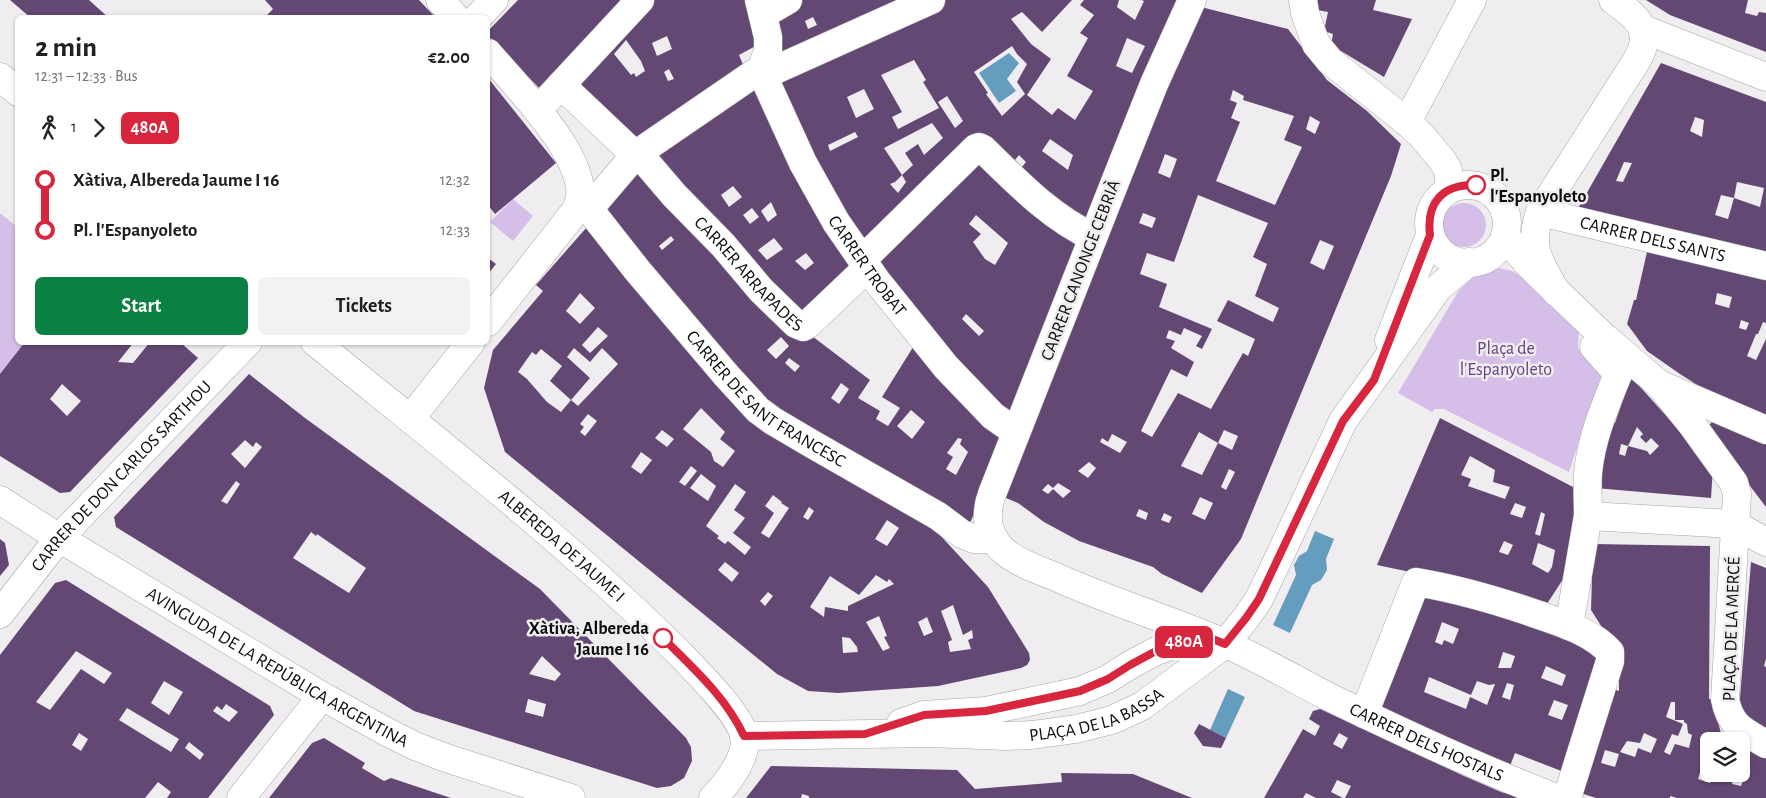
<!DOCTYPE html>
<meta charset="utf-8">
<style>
:root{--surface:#fff;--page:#f2f2f2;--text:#202124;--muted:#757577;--accent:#0b8043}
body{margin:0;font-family:"Alegreya Sans",sans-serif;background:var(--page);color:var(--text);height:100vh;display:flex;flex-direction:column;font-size:19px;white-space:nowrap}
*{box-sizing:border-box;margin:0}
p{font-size:16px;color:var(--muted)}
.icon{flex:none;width:28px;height:28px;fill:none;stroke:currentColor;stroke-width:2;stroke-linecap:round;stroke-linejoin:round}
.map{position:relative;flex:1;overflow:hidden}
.panel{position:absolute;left:15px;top:15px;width:475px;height:330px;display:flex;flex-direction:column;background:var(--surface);border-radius:8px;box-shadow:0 1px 4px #0004}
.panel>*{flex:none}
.badge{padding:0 10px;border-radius:8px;font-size:18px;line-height:32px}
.tools{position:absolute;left:1700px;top:732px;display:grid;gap:10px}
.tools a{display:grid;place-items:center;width:50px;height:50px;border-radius:8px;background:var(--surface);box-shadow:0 1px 4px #0004;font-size:25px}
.map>.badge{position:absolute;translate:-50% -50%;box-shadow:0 0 0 2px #fff}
.legs{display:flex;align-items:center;gap:8px;height:55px;padding:0 20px;font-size:16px}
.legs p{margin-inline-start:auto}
.summary{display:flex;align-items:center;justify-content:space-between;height:85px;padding:0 20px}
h1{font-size:28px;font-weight:700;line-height:38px}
.button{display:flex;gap:10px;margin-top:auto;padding:10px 20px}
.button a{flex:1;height:58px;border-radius:8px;background:var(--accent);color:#fff;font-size:20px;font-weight:700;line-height:58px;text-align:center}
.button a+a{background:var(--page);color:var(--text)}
ul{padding:0 20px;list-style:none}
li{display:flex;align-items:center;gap:18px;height:50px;font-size:19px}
li i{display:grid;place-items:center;width:8px;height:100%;margin:0 6px;background:currentColor}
li i::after{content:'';width:12px;height:12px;margin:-6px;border:4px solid;border-radius:50%;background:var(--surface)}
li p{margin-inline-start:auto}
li:first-child i{background:linear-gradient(#0000 50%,currentColor 0)}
li:last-child i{background:linear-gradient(currentColor 50%,#0000 0)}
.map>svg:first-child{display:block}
</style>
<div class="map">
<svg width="1766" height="798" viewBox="0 0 1766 798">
<rect width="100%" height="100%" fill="#efedf0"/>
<!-- green -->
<path fill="#d5bee7" d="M513 199 533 216 513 241 490 222Z
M1442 225a22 22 0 1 1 44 0a22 22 0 1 1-44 0Z
M0 213 17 227 18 342 25 343 0 374Z
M1499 268 1512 271 1525 278 1579 330 1578 348 1602 373 1569 472 1444 409H1435L1432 412 1398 393 1459 290 1475 276Z"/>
<!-- water -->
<path fill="#649dbe" d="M1009 53 1019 63 1007 79 1016 91 999 103 979 73Z
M1315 531 1334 539 1326 559 1327 570 1321 580 1312 585 1290 633 1273 625 1296 575 1294 565 1299 556 1307 551Z
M1228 689 1245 697 1226 738 1210 730Z"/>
<!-- building -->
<path fill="#634874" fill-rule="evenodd" d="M10 0H89L109 18H31Z
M265 0H419L436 18H264L273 9Z
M518 0H628L544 93 488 36V31Z
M649 0H751L761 43 739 55 746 72 636 146 572 86ZM667 36 672 49 657 56 652 43ZM626 40 641 61 645 71 636 77 634 73 631 75 614 54ZM669 69 674 79 668 81 664 72Z
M801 0H914L779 61 775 17ZM813 17 817 25 808 29 805 21Z
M946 0H1072L1042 32 1022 12 1011 19 1031 44 1051 59 1027 95 1052 115 1058 108 1075 120 1093 91 1067 76 1088 38 1080 33 1094 15 1080 5 1084 0H1119L1117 7 1135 20 1144 1 1141 0H1182L1088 227 978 139 867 246 823 181 774 82ZM1127 38 1145 46 1132 73 1116 66ZM1012 46 1017 54 1027 64 1017 82 1025 94 1002 116 986 94 988 93 974 72ZM914 60 926 80 923 82 939 108 898 129 892 117 902 112 881 75ZM864 89 874 109 856 118 847 97ZM947 96 963 121 955 128 938 102ZM932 123 943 138 924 155 918 144 905 153 913 165 902 175 906 182 898 193 890 184 895 182 902 175 884 148ZM855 132 858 137 830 151 828 145ZM1050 139 1073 155 1068 170 1042 151ZM1019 155 1026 162 1022 167 1015 160Z
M1316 0H1376L1373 10 1412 19 1384 77 1331 45 1333 34 1324 31 1328 12 1312 9Z
M1646 0H1748L1745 13 1757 16 1759 12 1766 13V52L1670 15Z
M1197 6 1288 29 1327 80 1367 111 1401 144 1391 176 1366 236 1241 539 1202 593 1162 574 1153 567 1079 541 1044 522 1018 503 1001 496ZM1233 90 1244 96 1243 100 1294 116 1284 140 1302 147 1275 205 1216 181 1240 122 1231 118 1237 103 1230 100ZM1310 116 1320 122 1315 134 1306 129ZM1165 154 1177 159 1170 178 1158 173ZM1198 195 1268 223 1253 257 1267 264 1255 296 1279 308 1273 322 1228 300 1217 321 1255 339 1248 356 1243 353 1211 409 1178 393 1152 437 1141 431 1171 369 1187 377 1194 362 1171 348 1175 341 1166 338 1169 330 1181 335 1184 328 1202 336 1196 346 1202 349 1212 329 1159 307 1167 284 1140 274 1147 253 1174 262ZM1143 213 1156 218 1152 228 1139 223ZM1320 240 1334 246 1324 270 1310 263ZM1224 430 1238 436 1232 450 1218 443 1202 475 1181 466 1199 432 1218 443ZM1112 434 1127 442 1120 453 1100 442 1102 438 1108 442ZM1089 462 1096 468 1088 478 1078 471ZM1229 469 1235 472 1226 490 1221 487ZM1058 483 1071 491 1063 498 1053 489 1048 494 1042 490 1048 484 1053 488ZM1200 497 1213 503 1205 520 1192 514ZM1139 509 1148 513 1146 520 1136 516ZM1164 513 1172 517 1169 523 1161 520Z
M1661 63 1766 102V256L1577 210ZM1695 117 1704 120 1702 137 1690 131ZM1624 162 1632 163 1623 182 1616 181ZM1737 182 1764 188 1760 207 1734 198 1728 219 1715 215 1721 195 1734 198Z
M488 78 556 163 495 214 488 205Z
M757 81 857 268 806 317 647 155ZM733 186 742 197 729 207 721 195ZM771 202 777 215 768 222 761 211ZM752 208 759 217 750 224 743 215ZM774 238 783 249 767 260 758 250ZM806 253 814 263 805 270 795 261Z
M978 153 1087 241 1011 419 955 364 872 261ZM976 215 1008 243 995 265 985 259 973 242 981 234 969 224ZM966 314 984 331 979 336 962 319Z
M639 164 808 333 870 380 858 398 880 411 876 419 888 426 900 408 882 397 915 344 1004 438 971 521 968 523 778 414 669 291 600 207ZM671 236 674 240 662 250 659 246ZM781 337 789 346 776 359 767 350ZM789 358 800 366 795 372 785 363ZM841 383 849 389 839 404 831 398ZM911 410 925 422 912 439 897 426ZM958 438 962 439 960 444 968 452 956 475 946 469 953 457 947 453Z
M587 227 690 344 927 521 988 587 1029 653 1030 660 1027 665 1021 668 938 686 838 693 808 691 777 674 505 452 484 388 493 350 543 291 536 285ZM580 293 595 308 580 324 566 311ZM598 327 608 336 590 353 582 345ZM574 348 590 362 602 348 618 364 578 406 571 400 561 412 547 402 527 379 518 372 532 352 536 355 541 349 562 366 550 381 571 400 590 378 567 357ZM701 408 725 432 720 439 735 451 723 467 714 461 711 452 683 429ZM588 414 597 421 585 436 580 432 584 427 580 424ZM662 430 674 439 667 447 655 438ZM641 452 652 460 641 474 631 467ZM691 466 697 471 685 486 679 482ZM701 474 716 486 708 501 690 488ZM735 484 746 492 734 510 745 518 733 533 751 547 745 555 728 541 725 544 717 538 719 536 706 526ZM773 495 782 502 781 503 789 508 769 538 761 533 774 513 765 506ZM809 507 814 511 808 520 803 517ZM887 520 899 528 887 546 875 539ZM725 562 739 573 732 582 718 570ZM876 575 887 582 889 579 894 584 848 606V611L825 607 824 617 810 607 830 576 859 595ZM768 592 773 596 765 606 760 601ZM953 605 963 635 972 630 973 638 968 640 971 649 950 652 948 642 952 640 941 611ZM879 616 887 636 884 637 890 648 883 651 866 622ZM927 617 933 632 924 636 918 622ZM842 637 850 638 857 647 858 652 843 653Z
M1649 251 1766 278V323L1763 322 1758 334H1756L1747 356 1756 360 1766 339V424L1732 407 1680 374 1647 351 1627 324 1634 300H1636L1647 252ZM1717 293 1732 297 1729 308 1715 304ZM1741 320 1749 323 1746 330 1739 328Z
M488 258 496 264 488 274Z
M25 342H134L118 362 133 363 150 342H180L198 358 70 492 60 493 0 456V374ZM62 384 81 401 67 416 50 399Z
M249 374 305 418 540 589 686 738 691 747 692 761 684 778 671 786 657 788 414 711 116 527 114 517ZM245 440 253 447 256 442 262 447 245 468 231 454ZM236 481 240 484 227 504 221 501ZM311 532 316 536 317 534 366 568 349 593 293 558ZM542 656 561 674 555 681 529 674ZM528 699 546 704 543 717 525 712Z
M1630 380H1634L1713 468 1711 498 1595 488 1610 422 1615 423ZM1637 427 1643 434 1640 437 1646 443 1651 438 1659 446 1650 455 1647 451 1628 446ZM1621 444 1628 446 1625 456 1619 454Z
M1717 417 1766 438V507L1706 428Z
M1440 418 1575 488 1580 501 1567 573 1543 610 1467 584 1377 565ZM1470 456 1495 470 1493 482 1510 487 1505 499 1468 486 1471 479 1461 475ZM1515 503 1526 507 1522 518 1510 514ZM1541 512 1545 514 1540 536 1535 534ZM1504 541 1513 545 1508 555 1499 552ZM1538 543 1555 550 1552 567 1548 573 1532 564Z
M0 539 5 543 9 565 0 576Z
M1593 544 1710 546 1709 699H1712L1719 721 1718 722 1723 741H1709V769L1702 766 1698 779 1710 783 1713 774H1729L1734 776 1732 784 1741 786 1749 766 1741 763V743L1766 753V798H1677L1670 796V798H1596L1574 791 1607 687 1619 691V654L1591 610ZM1671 702H1675V720H1684V722L1687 724 1688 733 1692 735 1689 748 1675 744 1670 755 1664 752 1672 734 1678 736 1683 724 1666 717ZM1644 733 1657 739 1651 753 1638 748 1635 757 1620 752 1627 741 1640 743ZM1605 750 1619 754 1615 767 1601 763Z
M1751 562 1766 568V659L1764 666 1766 667V731L1739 710Z
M66 580 270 706 274 715 208 798H167L171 792 158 782 145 798H0V655L55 583ZM76 651 112 673 104 684 81 669 50 710 36 702ZM164 681 183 692 169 715 151 703ZM226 704 238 712 229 722 213 711 217 706 222 710ZM127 708 179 739 171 752 119 720ZM79 733 88 739 81 751 72 745ZM189 742 204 754 200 760 185 748Z
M1420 591 1545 630 1605 657 1569 774 1515 753 1510 766 1376 708ZM1442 622 1459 629 1453 644 1444 640 1442 645 1435 642ZM1503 652 1515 656 1511 668H1498ZM1546 666 1566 675 1562 686 1541 678ZM1429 677 1471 695 1477 681 1489 685 1495 684 1487 705 1470 697 1466 709 1424 692ZM1507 683 1514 685 1510 700 1502 697ZM1554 700 1568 705 1562 720 1548 715Z
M1320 709 1464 776 1501 792 1522 798H1345L1351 786 1337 780 1331 792 1343 798H1316L1306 793 1303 798H1264L1303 729 1315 736 1320 726 1309 719 1313 711ZM1339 733 1348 738 1342 749 1333 744Z
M1199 724 1226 738 1221 748 1203 746 1194 733Z
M324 738 365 763 362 768 384 781 391 778 451 798H269L312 743Z
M771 766 957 770 975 789 1062 782 1061 773 1133 774 1192 798H809V796L802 794 801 798H746Z"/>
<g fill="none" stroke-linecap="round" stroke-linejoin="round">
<!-- minor casing -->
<g stroke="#a6a5a7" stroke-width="29">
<g id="minor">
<path d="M440 0 456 18"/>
<path id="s1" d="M759 0 768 37V50L762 68 766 82 803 163 836 222 876 280 946 367 993 416 1016 432"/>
<path id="s2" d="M1192 0 1154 84 1115 182 992 494C984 515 987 537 1005 552 1020 564 1039 570 1056 577 1111 602 1169 619 1224 643 1260 659 1294 679 1329 697 1403 733 1479 768 1556 798"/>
<path d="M1303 0 1305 13 1316 44 1330 61 1407 122 1422 136 1442 160 1448 170 1450 188"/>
<path d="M764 14 788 0"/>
<path d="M477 18 494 0"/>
<path d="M1643 29 1766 77"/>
<path d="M488 53C514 84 600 168 576 210L488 322"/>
<path id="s3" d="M762 68 635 155 645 161 674 195 723 245 761 290 796 324 803 327 807 325 867 268"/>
<path d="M764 75 931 0"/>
<path d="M0 77 18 92"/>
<path d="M561 85 635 155 589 209"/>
<path d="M548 99 640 0"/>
<path d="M1407 122 1472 0"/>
<circle cx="1468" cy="224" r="39"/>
<path id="s4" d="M580 204 589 209 637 270 726 375 758 410 773 421 812 444 938 516 962 534 974 539H994"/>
<path id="s5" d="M1540 212 1766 266"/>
<path d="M1505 235 1515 249 1530 266 1604 337 1659 384 1766 430"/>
<path d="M862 260 976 148 979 147 983 149C1017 182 1050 217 1093 237"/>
<path d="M1556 292C1539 261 1528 248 1540 212L1637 60C1654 30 1637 17 1613 0"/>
<path d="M1389 340 1430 235"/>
<path id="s6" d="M315 342C438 442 569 543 681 655 698 673 738 712 744 735 749 756 727 784 713 798"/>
<path d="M1659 384 1693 426 1734 483 1737 494 1725 699C1730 726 1743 731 1766 744"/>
<path d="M410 419 471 342"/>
<path id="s7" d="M0 500 59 538 322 696 387 732 415 746 446 758 571 798"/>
<path d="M1588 516C1588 502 1587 487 1588 473 1591 439 1605 406 1618 374L1594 347"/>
<path id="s8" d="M0 614 59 538 248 342"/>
<path d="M1569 626 1588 516 1734 524 1766 542"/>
<path d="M1364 714 1416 582C1458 589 1499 601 1539 615 1564 624 1592 632 1610 652V661L1567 798"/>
<path d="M901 723 924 715 986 711 1080 691 1108 679 1130 665 1156 651 1203 635"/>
<path id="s9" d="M744 736 929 733 1007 736 1032 735 1076 729 1112 720 1142 706 1225 644 1246 618 1259 599 1273 570 1343 421 1438 288 1469 262"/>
<path d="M241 798 322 696"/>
</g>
</g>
<!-- minor -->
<use href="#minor" stroke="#fff" stroke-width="28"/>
</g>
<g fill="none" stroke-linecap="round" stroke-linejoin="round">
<!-- line-1 casing -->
<g stroke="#fff" stroke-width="11">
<path id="line-1" d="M663 638C693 668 726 697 744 736L865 734 924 715 986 711 1080 691 1108 679 1130 665 1156 651 1203 635 1225 644 1246 618 1259 599 1343 421 1374 380 1430 235C1426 202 1443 184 1476 185"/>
</g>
<!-- line-1 -->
<use href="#line-1" stroke="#d7263d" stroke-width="8"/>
</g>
<!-- markers -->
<g fill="#fff" stroke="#d7263d" stroke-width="2.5">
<circle cx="1476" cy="185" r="9"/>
<circle cx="663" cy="638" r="9"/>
</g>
<g text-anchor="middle" stroke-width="5" stroke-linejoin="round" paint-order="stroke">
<!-- stop labels -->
<g font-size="18" font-weight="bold" fill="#0d0c0d" stroke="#efedf0" text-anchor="start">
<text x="1490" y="181">Pl.<tspan x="1490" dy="21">l'Espanyoleto</tspan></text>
<text x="649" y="634" text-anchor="end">Xàtiva, Albereda<tspan x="649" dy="21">Jaume I 16</tspan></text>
</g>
<!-- street labels -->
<g font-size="18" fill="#0d0c0d" stroke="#efedf0">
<text dy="6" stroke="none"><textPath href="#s5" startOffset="116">CARRER DELS SANTS</textPath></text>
<text dy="6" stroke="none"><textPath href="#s1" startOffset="295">CARRER TROBAT</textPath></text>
<text dy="6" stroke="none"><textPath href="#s3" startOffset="319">CARRER ARRAPADES</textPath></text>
<text transform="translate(1080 270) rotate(-69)" y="6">CARRER CANONGE CEBRIÀ</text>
<text dy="6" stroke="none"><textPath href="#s4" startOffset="272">CARRER DE SANT FRANCESC</textPath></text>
<text dy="6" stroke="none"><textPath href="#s8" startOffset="184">CARRER DE DON CARLOS SARTHOU</textPath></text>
<text dy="6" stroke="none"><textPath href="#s6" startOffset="320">ALBEREDA DE JAUME I</textPath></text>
<text transform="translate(1731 629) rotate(-88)" y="6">PLAÇA DE LA MERCÉ</text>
<text dy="6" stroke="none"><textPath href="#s7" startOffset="324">AVINGUDA DE LA REPÚBLICA ARGENTINA</textPath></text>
<text dy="6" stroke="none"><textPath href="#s9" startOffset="356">PLAÇA DE LA BASSA</textPath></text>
<text dy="6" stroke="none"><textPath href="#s2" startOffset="1060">CARRER DELS HOSTALS</textPath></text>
</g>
<!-- park labels -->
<g font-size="18" fill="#684180" stroke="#efedf0">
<text x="1506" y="354">Plaça de<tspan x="1506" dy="21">l'Espanyoleto</tspan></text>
</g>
</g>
</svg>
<div class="tools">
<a><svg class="icon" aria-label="layers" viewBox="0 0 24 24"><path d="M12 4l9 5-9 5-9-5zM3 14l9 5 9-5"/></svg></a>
</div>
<b class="badge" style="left:1184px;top:642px;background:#d7263d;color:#fff">480A</b>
<section class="panel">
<div class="summary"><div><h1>2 min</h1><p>12:31 – 12:33 · Bus</p></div><b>€2.00</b></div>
<div class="legs"><svg class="icon" aria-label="walk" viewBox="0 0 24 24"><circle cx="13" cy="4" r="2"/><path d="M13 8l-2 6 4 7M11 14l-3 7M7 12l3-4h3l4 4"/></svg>1<svg class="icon" aria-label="forward" viewBox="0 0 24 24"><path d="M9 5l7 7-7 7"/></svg><b class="badge" style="background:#d7263d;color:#fff">480A</b></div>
<ul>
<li><i style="color:#d7263d"></i><b>Xàtiva, Albereda Jaume I 16</b><p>12:32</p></li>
<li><i style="color:#d7263d"></i><b>Pl. l'Espanyoleto</b><p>12:33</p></li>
</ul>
<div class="button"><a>Start</a><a>Tickets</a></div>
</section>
</div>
